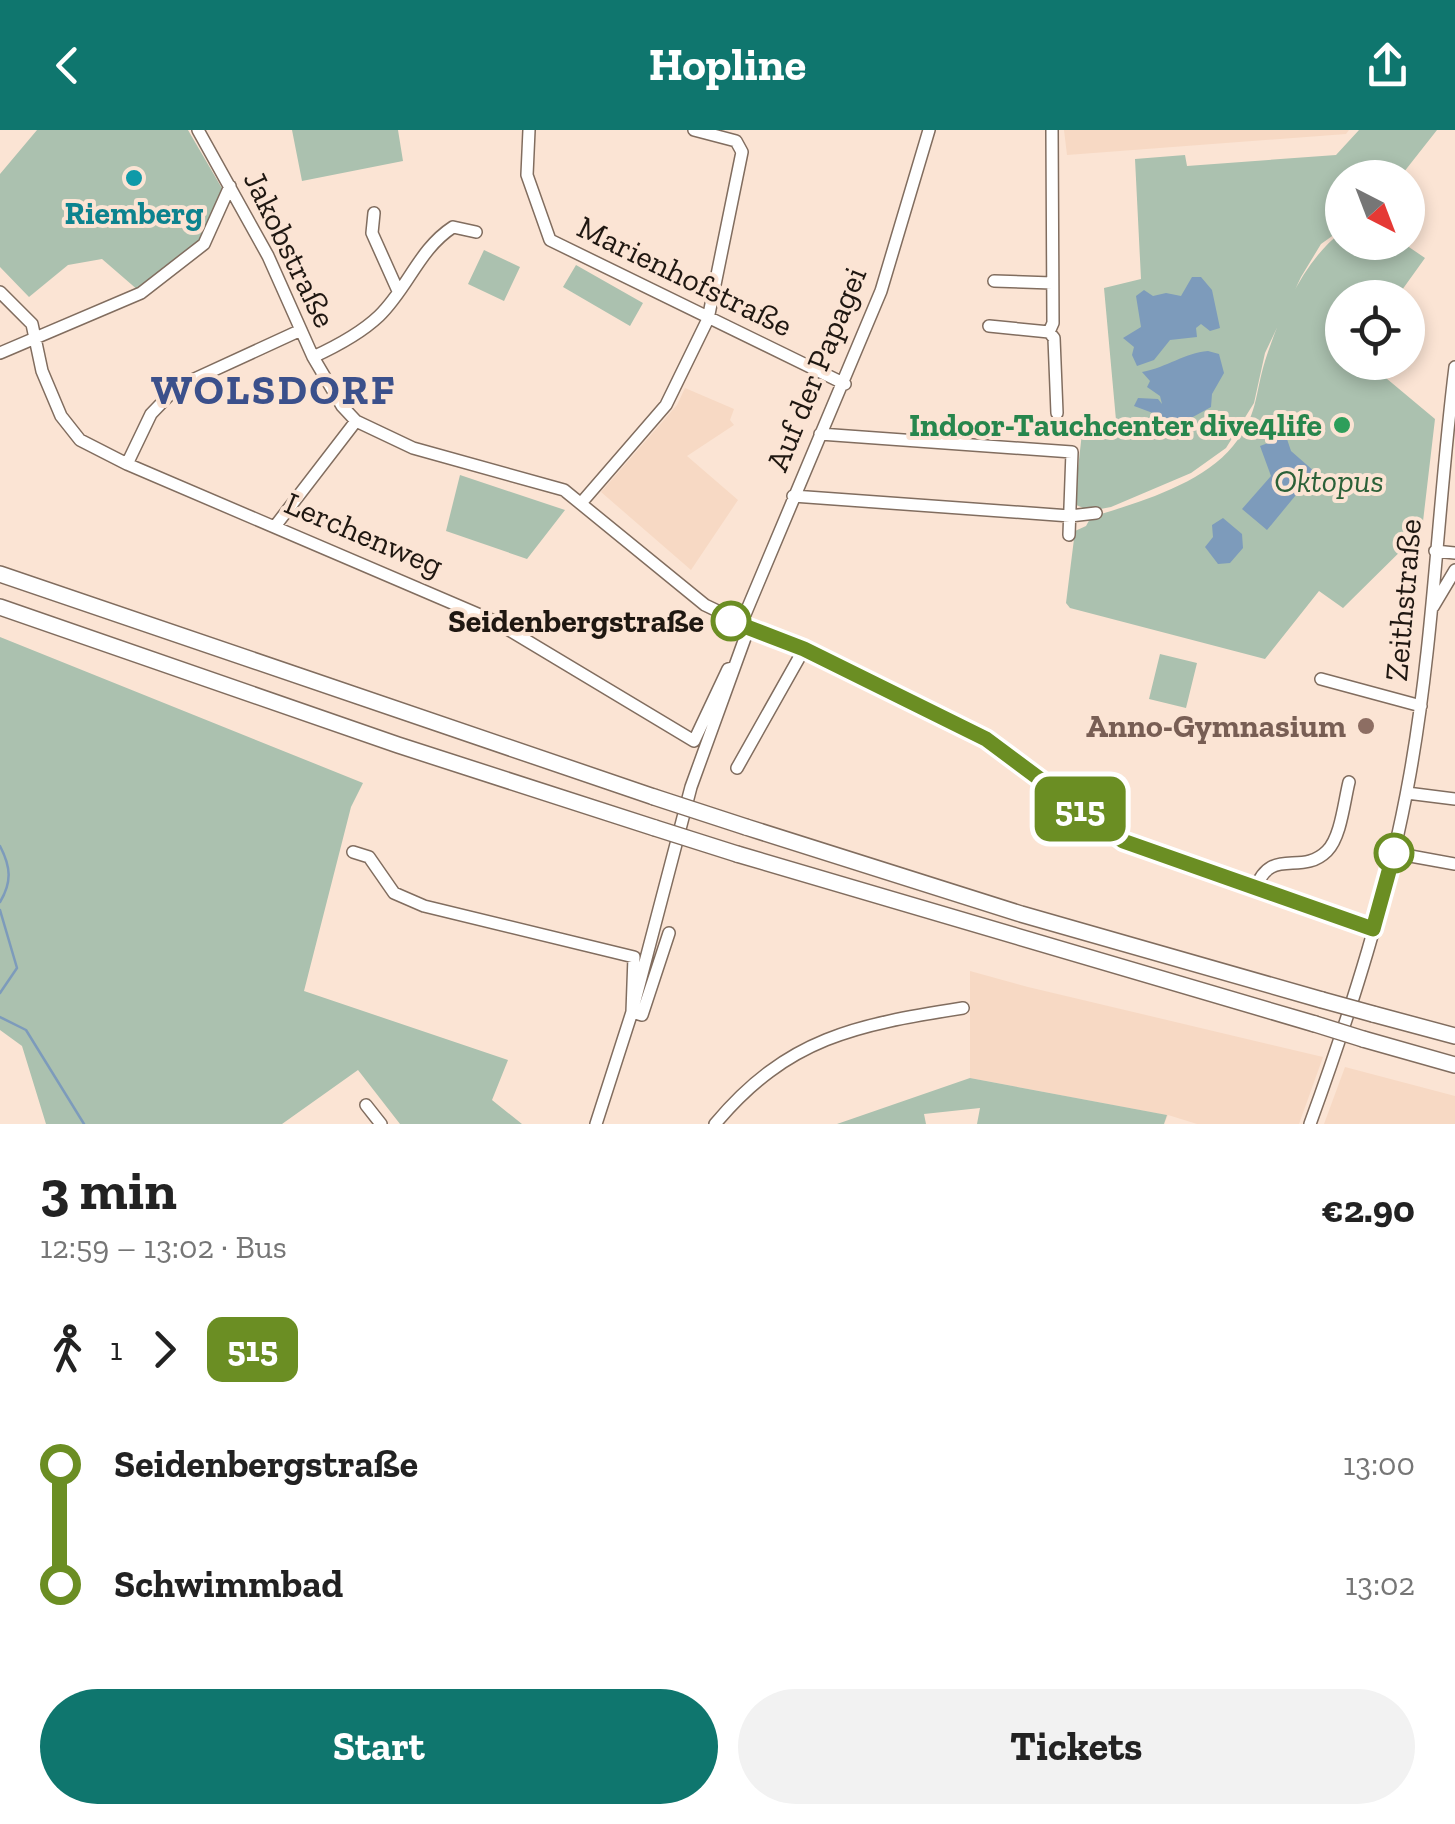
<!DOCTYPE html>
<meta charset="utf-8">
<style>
:root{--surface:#fff;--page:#f2f2f2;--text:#222;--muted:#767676;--accent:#0f766e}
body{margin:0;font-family:"Zilla Slab",serif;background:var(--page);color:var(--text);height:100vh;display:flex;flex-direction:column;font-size:38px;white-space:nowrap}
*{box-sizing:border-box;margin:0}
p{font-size:32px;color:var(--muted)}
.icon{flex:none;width:55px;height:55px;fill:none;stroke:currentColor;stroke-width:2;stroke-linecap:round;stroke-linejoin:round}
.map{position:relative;height:994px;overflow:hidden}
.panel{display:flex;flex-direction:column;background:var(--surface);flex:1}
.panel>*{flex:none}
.badge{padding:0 20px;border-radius:15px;font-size:35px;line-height:65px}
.needle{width:65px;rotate:138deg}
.tools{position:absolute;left:1325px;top:30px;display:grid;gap:20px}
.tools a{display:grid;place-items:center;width:100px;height:100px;border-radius:50%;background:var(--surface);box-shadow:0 5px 15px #0003;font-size:50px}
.map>.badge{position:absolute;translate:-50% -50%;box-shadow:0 0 0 5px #fff}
.legs{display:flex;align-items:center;gap:15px;height:110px;padding:0 40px;font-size:32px}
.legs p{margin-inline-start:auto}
.headline{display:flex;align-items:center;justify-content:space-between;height:170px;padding:0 40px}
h1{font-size:55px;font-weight:700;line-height:75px}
.action{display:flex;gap:20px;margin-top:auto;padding:20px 40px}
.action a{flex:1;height:115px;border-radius:60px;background:var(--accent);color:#fff;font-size:40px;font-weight:700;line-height:115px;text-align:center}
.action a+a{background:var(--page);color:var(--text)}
ul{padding:0 40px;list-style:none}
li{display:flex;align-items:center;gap:35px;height:120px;font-size:38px}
li i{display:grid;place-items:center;width:15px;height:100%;margin:0 12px;background:currentColor}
li i::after{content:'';width:25px;height:25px;margin:-12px;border:8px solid;border-radius:50%;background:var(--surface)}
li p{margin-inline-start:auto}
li:first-child i{background:linear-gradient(#0000 50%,currentColor 0)}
li:last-child i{background:linear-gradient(currentColor 50%,#0000 0)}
header{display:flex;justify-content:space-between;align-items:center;height:130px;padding:0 40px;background:var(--accent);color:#fff;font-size:45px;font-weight:700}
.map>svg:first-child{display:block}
</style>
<header><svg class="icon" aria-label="back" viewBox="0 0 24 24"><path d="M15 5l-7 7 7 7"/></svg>Hopline<svg class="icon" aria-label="share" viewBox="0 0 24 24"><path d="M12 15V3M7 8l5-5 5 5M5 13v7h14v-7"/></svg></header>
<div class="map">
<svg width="1455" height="994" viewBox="0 0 1455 994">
<rect width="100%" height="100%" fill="#fbe4d4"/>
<!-- built -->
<path fill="#f7d9c4" d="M1064 0H1349L1346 4 1067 25Z
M685 258 734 279 730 290 734 295 687 326 738 370 691 440 601 362 677 275Z
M970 841 1028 857 1323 927 1299 994H1197L1168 985 1164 994 1166 985 970 948Z
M1345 937 1455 966V994H1324Z"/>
<!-- green -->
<path fill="#abc1af" d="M37 0H188L223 60 199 110 139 161 102 129 68 135 29 167 0 137V44Z
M292 0H398L403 31 302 51Z
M1359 0H1437L1400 47 1342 48V99L1321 114 1301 147 1265 223 1254 273 1226 318 1191 343 1111 377 1090 381 1074 374 1082 303 1117 301 1104 158 1141 149 1135 29 1185 25 1187 36 1336 25Z
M1342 102V112L1403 113 1425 128 1397 167 1342 168V232L1368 233 1435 289 1422 400 1343 478 1319 461 1265 529 1070 478 1066 473 1075 401 1086 396 1091 387C1137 373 1201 355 1233 316 1258 287 1255 263 1265 231 1279 187 1305 128 1342 102Z
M484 120 520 137 504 171 468 154Z
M576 135 643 173 630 196 563 157Z
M460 345 565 380 527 429 446 401Z
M0 507 363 653 351 677 304 861 508 930 492 970 522 994H400L358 940 282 994H46L22 916 0 900Z
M1160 524 1197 533 1186 578 1149 569Z
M970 948 1167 985 1164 994H977L980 978 924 984 926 994H837Z"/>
<!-- water -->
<path fill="#7d9bbb" d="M1192 147H1201L1212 160 1220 198 1210 201 1201 194 1196 198 1197 207 1170 210 1154 230 1137 236 1132 225 1134 217 1123 208 1141 197 1136 166 1144 160 1153 166 1166 163 1181 166Z
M1208 221 1219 224 1224 243 1212 264 1211 277 1191 288 1169 289 1134 276 1138 268 1158 269 1162 274 1160 266 1147 257 1150 251 1142 242C1168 237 1184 223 1208 221Z
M1286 306 1291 321 1315 342 1267 400 1242 379 1271 346 1260 316Z
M1223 388 1242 404 1243 418 1230 433 1218 434 1205 417 1213 407 1212 395Z"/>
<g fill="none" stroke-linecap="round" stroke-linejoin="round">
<!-- stream -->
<path stroke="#7d9bbb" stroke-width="2.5" d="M0 716C11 737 12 752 0 772
M0 780 17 838 0 863
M0 887 26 900 84 994"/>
<!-- minor casing -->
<g stroke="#816d5f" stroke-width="14">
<path id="minor" d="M198 0 268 126 313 227 342 276 356 291 413 318 564 360 705 475 986 609 1123 711 1373 799
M529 0 527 45 550 110 845 254
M1052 0 1053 193 1049 202 1054 208 1057 283
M374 83 372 103 398 161
M994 151 1052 153
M0 162 32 194 42 241 61 286 80 310 127 334 494 491 694 611 728 539 732 538
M989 196 1049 202
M0 223 141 163 204 114 230 56
M313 227C337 216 360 204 379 186 408 158 419 119 453 97L476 102
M820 304 1072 322 1069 405
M127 334 151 284 177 257 301 200
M793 366 1070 386 1096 383
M582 372 666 275 708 189 742 22 736 11 694 0
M276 395 356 291
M1435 421 1455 423
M1433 477 1455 440
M741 494 881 161 929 0
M1321 549 1421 576
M737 638 804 519
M1407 663 1455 669
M353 722 369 727 394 763 424 776 634 827 632 882 642 885 669 803
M1394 723 1455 734
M1255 760C1270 715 1301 747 1327 721 1341 707 1344 672 1349 652
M366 975 381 994
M596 994 632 882 691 657 749 497
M715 994C788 907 856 895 963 878
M1310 994C1351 881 1389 763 1410 644 1434 509 1438 372 1455 237"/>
</g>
<!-- highway casing -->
<g stroke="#816d5f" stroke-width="18">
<path id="highway" d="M0 444 654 667
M0 477 398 615 655 698
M746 697 1021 784 1322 870
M737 724 1315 894
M1373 884 1455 906
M1363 909 1455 935"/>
</g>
<!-- minor -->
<use href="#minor" stroke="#fff" stroke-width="11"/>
<!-- highway -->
<use href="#highway" stroke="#fff" stroke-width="15"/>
<!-- highway-bridge casing -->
<g stroke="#816d5f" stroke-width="18" stroke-linecap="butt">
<path id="highway-bridge" d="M654 667 746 697
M655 698 737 724
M1322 870 1373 884
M1315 894 1363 909"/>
</g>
<!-- highway-bridge -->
<use href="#highway-bridge" stroke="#fff" stroke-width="15"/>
</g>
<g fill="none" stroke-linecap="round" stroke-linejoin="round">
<!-- line-1 casing -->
<g stroke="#fff" stroke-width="22">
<path id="line-1" d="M731 491 804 519 986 609 1123 711 1373 799 1394 723"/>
</g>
<!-- line-1 -->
<use href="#line-1" stroke="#6b8e23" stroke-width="15"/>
</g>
<!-- markers -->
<circle fill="#0f9aa8" stroke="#fbe4d4" stroke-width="4" cx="134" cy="48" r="10"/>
<circle fill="#2e9e5b" stroke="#fbe4d4" stroke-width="4" cx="1342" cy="295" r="10"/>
<g fill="#fff" stroke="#6b8e23" stroke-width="5">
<circle cx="731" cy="491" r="18"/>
<circle cx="1394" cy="723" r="18"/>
</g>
<circle fill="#8d6e63" stroke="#fbe4d4" stroke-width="4" cx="1366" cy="596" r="10"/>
<g text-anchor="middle" stroke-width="8" stroke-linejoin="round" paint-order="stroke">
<!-- culture labels -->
<g font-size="32" font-weight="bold" fill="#0d838f" stroke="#fbe4d4">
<text x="134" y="94">Riemberg</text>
</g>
<!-- street labels -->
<g font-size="32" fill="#1f1711" stroke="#fbe4d4">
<text transform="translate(290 119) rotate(64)" y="11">Jakobstraße</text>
<text transform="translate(685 146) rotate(26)" y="11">Marienhofstraße</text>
<text transform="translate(816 239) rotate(-68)" y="11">Auf der Papagei</text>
<text transform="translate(364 404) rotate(23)" y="11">Lerchenweg</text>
<text transform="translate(1403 470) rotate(-85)" y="11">Zeithstraße</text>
</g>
<!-- leisure labels -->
<g font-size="32" font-weight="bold" fill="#27864d" stroke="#fbe4d4" text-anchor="end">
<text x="1322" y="306">Indoor-Tauchcenter dive4life</text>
</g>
<!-- park labels -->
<g font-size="32" font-style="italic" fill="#2b6138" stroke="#fbe4d4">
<text x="1329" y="362">Oktopus</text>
</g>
<!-- stop labels -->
<g font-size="32" font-weight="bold" fill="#1f1711" stroke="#fbe4d4" text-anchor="end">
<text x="704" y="502">Seidenbergstraße</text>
</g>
<!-- education labels -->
<g font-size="32" font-weight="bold" fill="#785e54" stroke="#fbe4d4" text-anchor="end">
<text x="1346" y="607">Anno-Gymnasium</text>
</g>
<!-- district labels -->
<g font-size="42" font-weight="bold" letter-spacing="2.5" fill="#3b508b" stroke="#fbe4d4">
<text x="274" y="274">WOLSDORF</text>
</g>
</g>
</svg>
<div class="tools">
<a><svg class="needle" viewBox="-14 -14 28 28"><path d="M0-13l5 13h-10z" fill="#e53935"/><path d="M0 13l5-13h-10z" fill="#767676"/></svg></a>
<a><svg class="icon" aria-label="locate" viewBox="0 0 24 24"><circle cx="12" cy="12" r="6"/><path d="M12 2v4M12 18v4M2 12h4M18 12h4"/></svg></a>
</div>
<b class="badge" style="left:1080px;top:679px;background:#6b8e23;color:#fff">515</b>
</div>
<section class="panel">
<div class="headline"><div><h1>3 min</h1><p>12:59 – 13:02 · Bus</p></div><b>€2.90</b></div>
<div class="legs"><svg class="icon" aria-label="walk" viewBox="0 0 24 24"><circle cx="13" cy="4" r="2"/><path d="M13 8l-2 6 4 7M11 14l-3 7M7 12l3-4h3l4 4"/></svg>1<svg class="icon" aria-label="forward" viewBox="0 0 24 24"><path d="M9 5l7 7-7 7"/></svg><b class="badge" style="background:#6b8e23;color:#fff">515</b></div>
<ul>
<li><i style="color:#6b8e23"></i><b>Seidenbergstraße</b><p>13:00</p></li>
<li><i style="color:#6b8e23"></i><b>Schwimmbad</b><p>13:02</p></li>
</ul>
<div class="action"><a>Start</a><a>Tickets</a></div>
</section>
